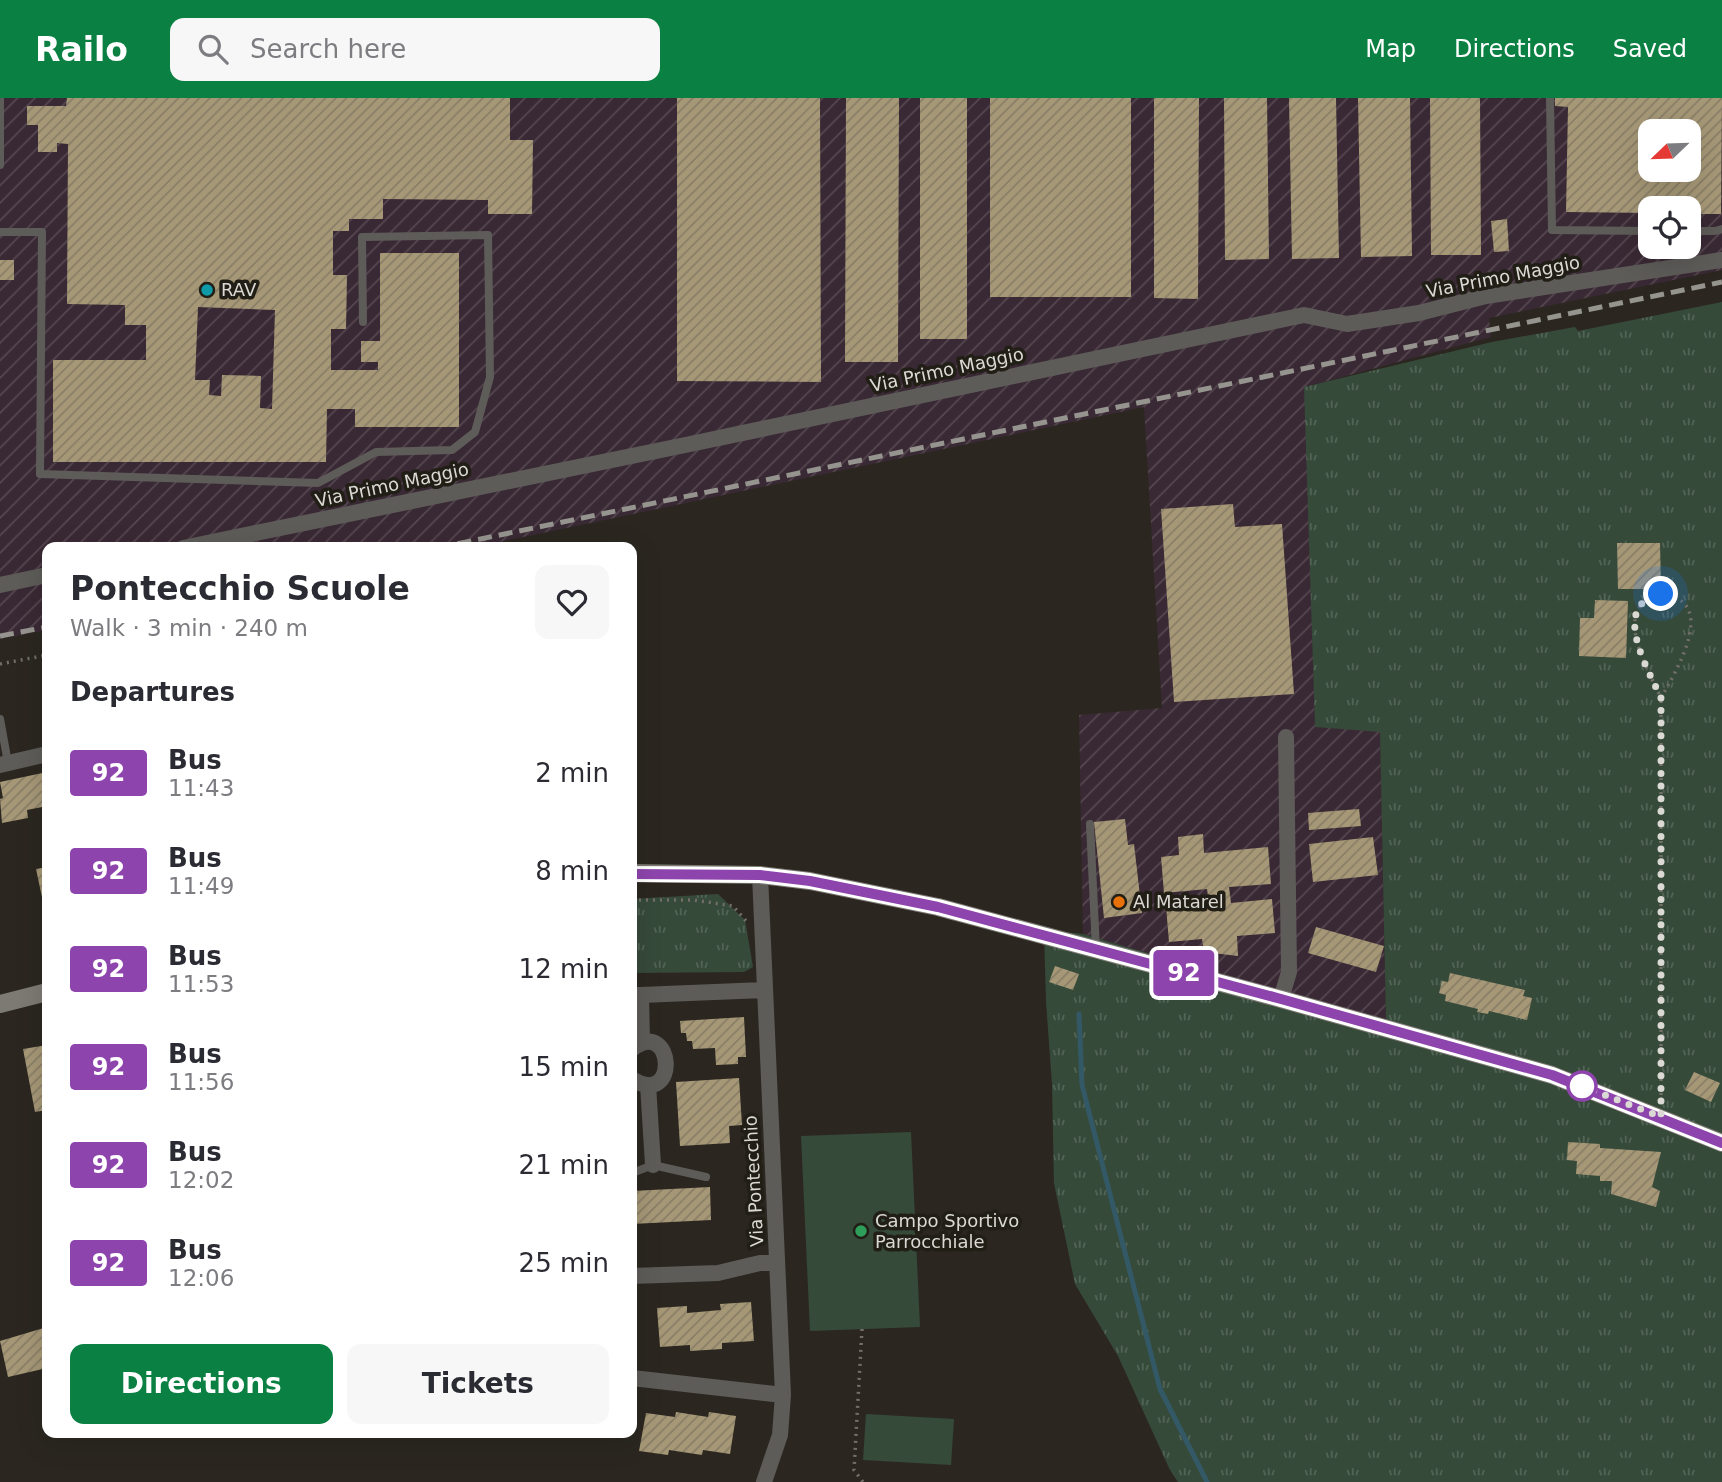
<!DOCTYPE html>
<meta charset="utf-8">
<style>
:root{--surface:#fff;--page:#f7f7f7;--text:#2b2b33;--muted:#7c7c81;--accent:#0b8043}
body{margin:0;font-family:"DejaVu Sans",sans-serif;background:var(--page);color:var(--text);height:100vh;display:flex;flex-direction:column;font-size:26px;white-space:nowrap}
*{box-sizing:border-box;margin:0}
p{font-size:23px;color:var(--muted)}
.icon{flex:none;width:38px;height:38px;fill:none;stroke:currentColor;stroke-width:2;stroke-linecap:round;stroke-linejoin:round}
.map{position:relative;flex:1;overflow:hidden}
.panel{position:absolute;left:42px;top:444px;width:595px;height:896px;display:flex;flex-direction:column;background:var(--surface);border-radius:14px;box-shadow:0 7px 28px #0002}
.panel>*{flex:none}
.badge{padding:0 14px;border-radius:5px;font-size:24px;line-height:46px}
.needle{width:46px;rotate:247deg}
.buttons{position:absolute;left:1638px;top:21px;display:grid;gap:14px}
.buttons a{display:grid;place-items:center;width:63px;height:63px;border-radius:14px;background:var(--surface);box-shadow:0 7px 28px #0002;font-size:35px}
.you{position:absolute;width:35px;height:35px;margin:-18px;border:5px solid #fff;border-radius:50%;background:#1a73e8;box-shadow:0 0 0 10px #1a73e833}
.map>.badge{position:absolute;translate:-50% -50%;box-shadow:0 0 0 4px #fff}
h2{padding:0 28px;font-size:26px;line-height:63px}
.round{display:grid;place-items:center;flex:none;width:74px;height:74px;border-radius:14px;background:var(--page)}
.summary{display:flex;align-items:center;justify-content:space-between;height:119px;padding:0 28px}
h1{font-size:33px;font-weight:800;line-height:52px}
.primary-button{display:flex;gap:14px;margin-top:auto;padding:14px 28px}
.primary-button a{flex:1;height:80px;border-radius:14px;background:var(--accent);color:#fff;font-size:28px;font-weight:800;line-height:80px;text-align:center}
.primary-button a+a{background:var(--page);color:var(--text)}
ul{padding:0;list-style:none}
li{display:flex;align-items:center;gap:21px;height:98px;padding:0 28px}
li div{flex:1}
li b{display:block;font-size:26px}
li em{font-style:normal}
li .badge{min-width:77px;font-weight:700;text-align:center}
header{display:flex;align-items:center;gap:42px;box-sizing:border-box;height:98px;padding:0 35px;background:var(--accent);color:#fff}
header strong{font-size:33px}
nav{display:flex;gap:38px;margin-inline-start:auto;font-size:24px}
.search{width:490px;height:63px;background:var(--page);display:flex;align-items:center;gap:18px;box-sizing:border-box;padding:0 24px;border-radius:14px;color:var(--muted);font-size:26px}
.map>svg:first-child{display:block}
</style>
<header>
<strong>Railo</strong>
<div class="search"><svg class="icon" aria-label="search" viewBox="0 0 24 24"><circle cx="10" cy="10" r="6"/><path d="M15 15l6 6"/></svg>Search here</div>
<nav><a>Map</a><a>Directions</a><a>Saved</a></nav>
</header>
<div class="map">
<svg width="1722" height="1384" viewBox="0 0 1722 1384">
<defs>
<pattern id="industrial-furrows" width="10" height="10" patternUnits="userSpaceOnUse" patternTransform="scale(1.75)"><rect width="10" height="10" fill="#392934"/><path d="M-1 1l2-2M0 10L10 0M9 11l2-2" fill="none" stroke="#554750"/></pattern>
<pattern id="grass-tufts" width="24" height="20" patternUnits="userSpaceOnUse" patternTransform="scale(1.75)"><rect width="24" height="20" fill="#364a3a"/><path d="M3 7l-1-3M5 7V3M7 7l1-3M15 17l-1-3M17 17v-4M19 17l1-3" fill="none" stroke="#526456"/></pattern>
<pattern id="building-hatch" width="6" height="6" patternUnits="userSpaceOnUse" patternTransform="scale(1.75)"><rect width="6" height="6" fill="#a69877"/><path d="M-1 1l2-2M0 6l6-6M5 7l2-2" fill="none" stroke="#887e66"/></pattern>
</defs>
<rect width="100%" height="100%" fill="#2b2720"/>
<!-- industrial -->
<path fill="url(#industrial-furrows)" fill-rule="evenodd" d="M0 0H1722V172L1489 220 1491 239 1305 289 1315 629 1380 633 1386 925 1083 836 1079 617 1162 610 1144 309 471 450H47V532L0 541ZM1650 33H1689V72H1650ZM1650 110H1689V149H1650Z"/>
<!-- grass -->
<path fill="url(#grass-tufts)" d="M1722 204V1384H1178L1170 1372 1118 1258 1075 1186 1054 1085 1052 986 1046 903 1044 832 1083 836 1386 925 1380 634 1315 629 1304 289 1492 244 1575 229 1578 233Z
M718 796 745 822 753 869 744 874 632 875V801Z"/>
<!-- garden -->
<path fill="#364a3a" d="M911 1034 920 1229 810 1233 801 1038Z
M866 1316 954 1321 951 1367 863 1362Z"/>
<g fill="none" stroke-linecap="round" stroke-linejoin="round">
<!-- stream -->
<path stroke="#335967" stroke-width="5" d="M1079 916 1082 987 1160 1291 1207 1384"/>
</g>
<!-- building -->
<path fill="url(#building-hatch)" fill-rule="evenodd" d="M67 0H510V42H533L532 116H488V102L383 101V121H349V133H333V177H347L346 231H331V272H378V264H361V243H380V155H459V329H355V311H327L326 364H53V262H146V227H125V207L67 206 68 46 57 45V54H38V27H27V8H66ZM198 209 275 212 272 311 260 310 261 278 222 277 221 298 209 297 210 282H195Z
M677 0H820L821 284 677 283Z
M846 0H899L898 264H845Z
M920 0H967V241H920Z
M990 0H1131V199H990Z
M1154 0H1199L1198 201 1154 200Z
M1224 0H1267L1269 161 1225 162Z
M1289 0H1336L1339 160 1292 161Z
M1358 0H1410L1412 158 1361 159Z
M1430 0H1480L1481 157H1431Z
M1555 0H1722L1721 116H1689V110H1650V115L1566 114 1568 9 1555 8ZM1650 33H1689V72H1650Z
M1507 121 1509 153 1494 154 1491 123Z
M0 162H14V182H0Z
M1233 406 1235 429 1282 426 1294 596 1174 604 1161 411Z
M1617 445H1660L1661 491H1618Z
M1595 502 1628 503 1626 560 1579 558 1580 520H1594Z
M47 674V708L27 712 28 720 2 725 0 701 3 700 0 684Z
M1359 711 1361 728 1309 732 1308 715Z
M1125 721 1128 747 1134 746 1142 815 1104 820 1094 724Z
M1203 736 1204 755 1268 749 1271 786 1229 789 1231 805 1272 801 1275 835 1237 838 1238 858 1204 854 1202 841 1169 844 1166 808 1209 805 1207 791 1164 795 1161 759 1179 757 1178 739Z
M1373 739 1378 777 1313 784 1309 746Z
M47 769V818H46L36 771Z
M1316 829 1384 848 1376 874 1308 855Z
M1055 868 1079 876 1073 892 1049 884Z
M1450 875 1525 892 1523 898 1532 900 1527 922 1489 913 1488 916 1477 914 1478 911 1445 903 1446 897 1439 895 1442 883 1448 884Z
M744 919 746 959H738V966L716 967 715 950 693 951 692 943H687L686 935H681L680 923Z
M47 947V1012L35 1014 23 951Z
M1694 974 1720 985 1711 1004 1685 992Z
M739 980 742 1027 729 1028 730 1045 680 1048 676 984Z
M1568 1044 1600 1046V1050L1661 1054 1652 1089 1660 1093 1656 1109 1611 1096 1612 1083H1600V1078L1576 1076 1577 1063 1567 1062Z
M710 1089 711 1122 632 1126V1093Z
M751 1204 754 1243 722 1245V1251L690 1253V1247L660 1249 657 1210 687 1208V1215L721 1212 720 1206Z
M47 1229V1270L8 1279 0 1243Z
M676 1314 708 1319 709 1314 736 1318 730 1356 703 1352 702 1357 669 1352 668 1357 639 1353 646 1315 675 1319Z"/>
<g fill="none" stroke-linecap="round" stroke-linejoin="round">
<!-- path -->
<path stroke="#726e68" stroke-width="3.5" stroke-dasharray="2 5" stroke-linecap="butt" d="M1661 496C1720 502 1676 573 1661 600 1648 571 1609 508 1661 496Z
M0 566 47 557
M632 802H694L733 808 746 823
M1661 1004V600
M862 1231 854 1372 863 1384"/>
<!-- service -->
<path stroke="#5e5c59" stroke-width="8" d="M1550 0 1552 132 1650 133
M0 67V0
M1689 133H1715L1722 131
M0 134H42L40 376 318 385 376 354 452 352 475 334 490 279 488 137 362 139 363 224
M0 621 8 665
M1090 726 1096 852
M632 1075 653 1067 706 1079"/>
<!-- minor -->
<path stroke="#5e5c59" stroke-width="16" d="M183 450 695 345 1304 217 1347 226 1419 215 1486 198 1722 162
M0 487 47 477
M0 667 47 656
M760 777 783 1297 780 1337 764 1384
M632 897H641L642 945
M641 897 764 892
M1281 901 1289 874 1286 639
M632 951C674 918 680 1011 632 981
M648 987 653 1067
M632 1178 718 1175 760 1165H777
M632 1280 783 1297"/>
<!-- secondary -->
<path stroke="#7d7a74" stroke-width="18" d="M632 775 760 777 810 783 938 809 1281 901 1552 977 1722 1045
M0 906 47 894"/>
<!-- rail -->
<path stroke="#96948e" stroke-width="5" stroke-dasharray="14 7" stroke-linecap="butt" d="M437 450 1722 184
M0 538 47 529"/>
</g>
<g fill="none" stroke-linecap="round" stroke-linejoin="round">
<!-- line casing -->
<g stroke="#fff" stroke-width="16">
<path id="line" d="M632 776 760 777 810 783 938 809 1281 901 1552 977 1722 1045"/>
</g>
<!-- line -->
<use href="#line" stroke="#8e44ad" stroke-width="10"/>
<!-- walk -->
<path stroke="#dbd9d4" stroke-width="7" stroke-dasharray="0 12.6" d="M1582 988 1661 1019V600C1648 571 1609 507 1661 496"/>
</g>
<!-- markers -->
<circle fill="#0f9aa8" stroke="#211e16" stroke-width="2.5" cx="207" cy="192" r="7"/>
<circle fill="#e8710a" stroke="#211e16" stroke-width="2.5" cx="1119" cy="804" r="7"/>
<circle fill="#fff" stroke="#8e44ad" stroke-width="3.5" cx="1582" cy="988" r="14"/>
<circle fill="#2e9e5b" stroke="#211e16" stroke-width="2.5" cx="861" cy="1133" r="7"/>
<g text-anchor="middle" stroke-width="7" stroke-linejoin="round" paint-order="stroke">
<!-- street labels -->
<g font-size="18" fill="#dbd9d4" stroke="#211e16">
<text transform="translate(1503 179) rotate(-11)" y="6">Via Primo Maggio</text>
<text transform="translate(947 272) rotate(-12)" y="6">Via Primo Maggio</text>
<text transform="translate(392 387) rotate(-12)" y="6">Via Primo Maggio</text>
<text transform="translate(754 1083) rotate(-93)" y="6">Via Pontecchio</text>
</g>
<!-- poi labels -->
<g font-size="18" fill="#dbd9d4" stroke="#211e16" text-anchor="start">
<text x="221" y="198">RAV</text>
<text x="1133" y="810">Al Matarel</text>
<text x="875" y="1129">Campo Sportivo<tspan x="875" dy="21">Parrocchiale</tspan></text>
</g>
</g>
</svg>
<div class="buttons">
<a><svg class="needle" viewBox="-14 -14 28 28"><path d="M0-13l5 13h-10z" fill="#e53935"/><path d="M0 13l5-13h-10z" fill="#7c7c81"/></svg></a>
<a><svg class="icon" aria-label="locate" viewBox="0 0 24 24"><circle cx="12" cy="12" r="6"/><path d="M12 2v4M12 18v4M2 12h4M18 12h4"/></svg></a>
</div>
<div class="you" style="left:1661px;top:496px"></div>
<b class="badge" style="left:1184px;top:875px;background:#8e44ad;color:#fff">92</b>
<section class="panel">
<div class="summary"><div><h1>Pontecchio Scuole</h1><p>Walk · 3 min · 240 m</p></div><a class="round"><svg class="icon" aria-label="heart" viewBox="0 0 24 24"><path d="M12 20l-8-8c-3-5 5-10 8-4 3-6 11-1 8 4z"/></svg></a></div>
<h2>Departures</h2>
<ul>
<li><span class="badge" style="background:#8e44ad;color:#fff">92</span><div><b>Bus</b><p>11:43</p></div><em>2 min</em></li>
<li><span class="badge" style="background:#8e44ad;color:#fff">92</span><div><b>Bus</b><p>11:49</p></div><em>8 min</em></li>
<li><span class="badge" style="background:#8e44ad;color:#fff">92</span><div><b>Bus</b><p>11:53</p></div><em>12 min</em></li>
<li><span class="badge" style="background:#8e44ad;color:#fff">92</span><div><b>Bus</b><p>11:56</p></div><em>15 min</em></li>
<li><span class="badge" style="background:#8e44ad;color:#fff">92</span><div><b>Bus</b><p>12:02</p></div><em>21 min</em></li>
<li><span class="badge" style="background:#8e44ad;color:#fff">92</span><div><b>Bus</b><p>12:06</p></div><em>25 min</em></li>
</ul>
<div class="primary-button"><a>Directions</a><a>Tickets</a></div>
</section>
</div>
